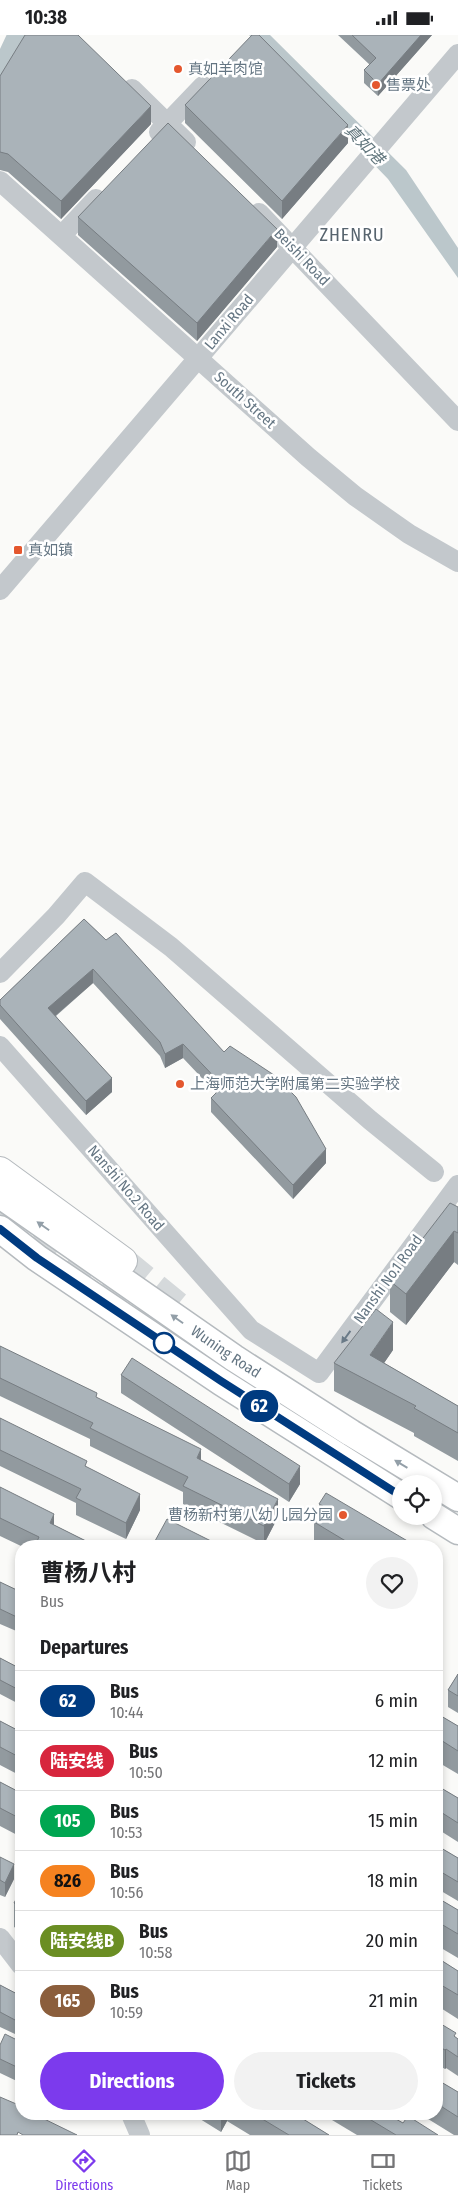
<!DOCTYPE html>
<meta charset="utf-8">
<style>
:root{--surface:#fff;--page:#f2f2f2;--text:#202124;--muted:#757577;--line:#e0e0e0;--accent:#7c3aed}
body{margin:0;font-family:"Fira Sans Condensed","Noto Sans SC",sans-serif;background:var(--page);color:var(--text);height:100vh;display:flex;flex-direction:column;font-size:19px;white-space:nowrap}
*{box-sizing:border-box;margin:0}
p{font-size:16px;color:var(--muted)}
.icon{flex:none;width:28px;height:28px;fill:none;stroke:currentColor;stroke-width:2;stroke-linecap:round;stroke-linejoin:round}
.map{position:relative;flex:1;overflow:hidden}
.drawer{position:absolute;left:15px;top:1505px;width:428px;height:580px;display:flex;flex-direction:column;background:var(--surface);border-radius:20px;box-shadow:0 2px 8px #0003}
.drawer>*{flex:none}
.badge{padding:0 10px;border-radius:16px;font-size:18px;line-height:32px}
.buttons{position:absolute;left:392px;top:1440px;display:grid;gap:10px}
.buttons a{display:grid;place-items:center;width:50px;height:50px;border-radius:50%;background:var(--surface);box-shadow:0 2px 8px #0003;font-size:25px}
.map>.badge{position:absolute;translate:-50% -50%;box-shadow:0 0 0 2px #fff}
h2{padding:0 25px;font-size:19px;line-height:45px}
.round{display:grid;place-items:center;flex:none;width:52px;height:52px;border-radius:26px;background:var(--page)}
.headline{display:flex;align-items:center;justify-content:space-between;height:85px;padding:0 25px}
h1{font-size:24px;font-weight:700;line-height:38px}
.cta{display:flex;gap:10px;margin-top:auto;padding:10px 25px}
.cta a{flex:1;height:58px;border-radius:30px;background:var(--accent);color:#fff;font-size:20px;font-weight:700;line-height:58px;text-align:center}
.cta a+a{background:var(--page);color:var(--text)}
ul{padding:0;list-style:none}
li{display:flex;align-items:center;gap:15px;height:60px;padding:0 25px;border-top:1px solid var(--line)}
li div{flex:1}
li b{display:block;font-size:19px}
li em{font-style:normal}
li .badge{min-width:55px;font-weight:700;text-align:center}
.status{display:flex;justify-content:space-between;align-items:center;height:35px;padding:0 25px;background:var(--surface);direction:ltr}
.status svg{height:14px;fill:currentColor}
.tab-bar{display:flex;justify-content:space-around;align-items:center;height:70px;border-top:1px solid var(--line);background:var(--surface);font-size:14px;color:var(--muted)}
.tab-bar a{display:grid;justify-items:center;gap:2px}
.tab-bar .current{color:var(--accent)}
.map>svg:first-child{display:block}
</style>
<div class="status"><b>10:38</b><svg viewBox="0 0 49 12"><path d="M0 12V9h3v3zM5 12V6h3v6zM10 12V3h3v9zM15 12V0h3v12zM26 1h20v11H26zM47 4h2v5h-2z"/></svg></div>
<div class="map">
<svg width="458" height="2100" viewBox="0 0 458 2100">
<rect width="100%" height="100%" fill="#fafaf8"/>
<!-- water -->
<path fill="#bbc7cb" d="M249 0H270L406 135 458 213V243L388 144Z"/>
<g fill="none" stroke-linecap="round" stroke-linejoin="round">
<!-- river -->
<path stroke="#bbc7cb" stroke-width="28" d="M0 47 22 0"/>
<!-- highway-tunnel -->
<path stroke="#d5d9db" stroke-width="28" stroke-dasharray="28 14" stroke-linecap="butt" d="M0 1176 273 1366
M123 1226 184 1276"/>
<!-- major casing -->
<g stroke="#b5babe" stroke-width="29">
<g id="major">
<path id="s1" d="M0 1160 234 1323 351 1398 458 1463"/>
<path d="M0 1194 37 1223 221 1347 401 1461"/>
<path d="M434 1481 458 1496"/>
</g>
</g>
<!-- highway casing -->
<g stroke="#b4b9bd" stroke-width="30">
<path id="highway" d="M0 1136 123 1226"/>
</g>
<!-- minor -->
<path stroke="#c3c8cc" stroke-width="20" d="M132 54 186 107
M159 97 203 51
M0 146 308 422 355 461 409 499 458 527
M259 178 458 386
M62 200 96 164
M0 555 458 19
M0 938 56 881 85 847 171 912 370 1085 434 1137
M0 1011 251 1295 319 1338 458 1150
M0 1903 21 1930
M131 2079 140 2100"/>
<!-- major -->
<use href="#major" stroke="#fff" stroke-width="26"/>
<!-- highway -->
<use href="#highway" stroke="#fff" stroke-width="28"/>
</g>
<!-- wall -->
<path fill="#929a9f" d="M338 0H432L378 61 364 48V35L370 30Z
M0 41 151 89 61 184 8 137 0 135Z
M185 70 348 108 282 184 185 88Z
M78 182 277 212 197 306 78 200Z
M84 884 224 1017 326 1128 293 1164 211 1077V1063L216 1058 183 1023 165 1033 160 1021 93 948 56 981 112 1057 86 1080 0 984V965Z
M458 1172V1230L454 1227 406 1290 390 1277V1246Z
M0 1311 97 1363 201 1426 278 1482 264 1509 183 1469V1457L90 1411V1404L0 1361Z
M393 1315 384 1328 458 1371V1426L414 1401V1398L334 1356V1328Z
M121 1340 300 1449 289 1467 121 1358Z
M0 1383 87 1432 140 1475 126 1504 76 1480V1468L0 1431Z
M0 1452 54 1490 96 1511H21L0 1501Z
M319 1469 416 1511H324L314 1505V1487L319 1477Z
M155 1506 221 1511H155Z
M0 1547 21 1557V1598L0 1589Z
M0 1623 21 1634V1670L0 1659Z
M458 1639V1678L448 1672V1655Z
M436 1678 458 1691V1739L436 1726Z
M0 1686 21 1697V1741L0 1730Z
M0 1747 21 1758V1802L0 1791Z
M436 1750 458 1763V1807L436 1793Z
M436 1810 458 1823V1866L436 1853Z
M0 1822 14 1844 5 1862 0 1860Z
M21 1855V1896L14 1892V1868Z
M436 1862 458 1875V1923L436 1910Z
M436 1922 458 1936V1984L436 1970Z
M0 1950 21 1961 15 1999 0 1992Z
M436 1986 458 2004V2041L446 2033 445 2034 436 2029Z
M21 2007V2048L0 2038V2010Z
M436 2044 458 2057V2100H454L420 2079H436Z
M192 2079H295L329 2100H250L227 2086 221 2097Z
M322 2079H387L403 2088 438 2100H357Z"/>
<!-- shaded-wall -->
<path fill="#777d82" d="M421 0H432L378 61V49Z
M151 71V89L61 184V166Z
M348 90V108L282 184V166Z
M277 194V212L197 306V288Z
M93 934V948L48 987V973Z
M183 1009V1023L165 1033V1019Z
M112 1043V1057L86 1080V1066Z
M326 1114V1128L293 1164V1150Z
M454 1196V1227L406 1290V1259Z
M393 1287V1315L371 1347 370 1320Z
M201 1414V1432L197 1423Z
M300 1431V1449L289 1467V1449Z
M140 1459V1475L126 1504V1488Z
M278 1464V1482L264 1509V1491Z
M54 1479V1497L50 1488Z
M441 1526V1544L436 1552V1534Z
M14 1829V1844L5 1862V1848Z
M21 1973V1987L15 1999V1985Z
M446 2014V2033L445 2034V2015Z
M221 2079H227V2086L221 2097Z"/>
<!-- building -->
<path fill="#aab3b9" stroke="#777d82" d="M25 0H78L151 71 61 166 8 119 0 117V41Z
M252 0H259L348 90 282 166 185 70Z
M352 0H421L378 49 364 35 376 23Z
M168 88 277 194 197 288 78 182Z
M84 884 106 905 116 898 224 1017 230 1011 274 1040 296 1062 326 1114 293 1150 211 1063 223 1051 183 1009 165 1019 160 1007 93 934 48 973 112 1043 86 1066 0 970V965Z
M450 1168 458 1172V1198L454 1196 406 1259 390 1246Z
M376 1274 393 1287 370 1320 458 1371V1398L414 1373 416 1371 334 1328Z
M0 1311 97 1358 96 1362 201 1414 197 1423 278 1464 264 1491 183 1451 188 1442 90 1393 93 1388 0 1343Z
M132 1323 300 1431 289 1449 121 1340Z
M0 1383 87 1426 85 1431 140 1459 126 1488 76 1463 81 1454 0 1415Z
M0 1452 54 1479 50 1488 96 1511H35L39 1502 0 1483Z
M326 1458 416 1511H354L314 1487 323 1471 319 1469Z
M167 1484 221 1511H165L155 1506Z
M436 1524 441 1526 436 1534Z
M0 1547 21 1557V1584L0 1574Z
M0 1623 21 1634V1656L0 1645Z
M458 1639V1661L448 1655Z
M436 1678 458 1691V1716L436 1702Z
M0 1686 21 1697V1723L0 1712Z
M0 1747 21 1758V1784L0 1773Z
M436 1750 458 1763V1788L436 1774Z
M436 1810 458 1823V1847L436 1834Z
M0 1822 14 1829 5 1848 0 1845Z
M21 1855V1872L14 1868Z
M436 1862 458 1875V1899L436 1886Z
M436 1922 458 1936V1960L436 1947Z
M0 1950 21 1961V1973L15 1985 0 1977Z
M436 1986 456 1998 454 2001 458 2004V2022L446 2014 445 2015 436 2010Z
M5 1999 21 2007V2034L0 2024V2010Z
M436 2044 458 2057V2082L436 2068Z
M0 2062 21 2071V2079H34L77 2100H23L18 2097 17 2100H0Z
M254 2079H295L329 2100H289Z
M361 2079H387L403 2088 408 2081 438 2100H396Z"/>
<!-- one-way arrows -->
<defs><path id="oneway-solid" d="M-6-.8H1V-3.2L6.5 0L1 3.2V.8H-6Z" transform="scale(1.25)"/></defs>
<g fill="#939fa8">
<use href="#oneway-solid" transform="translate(43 1191) rotate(-145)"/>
<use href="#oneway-solid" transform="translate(177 1284) rotate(-145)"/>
<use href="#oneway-solid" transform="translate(401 1429) rotate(-149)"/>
</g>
<use fill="#6a7a87" href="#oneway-solid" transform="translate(346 1302) rotate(126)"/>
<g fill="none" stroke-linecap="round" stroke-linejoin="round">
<!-- line casing -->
<g stroke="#fff" stroke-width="11">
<path id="line" d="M0 1194 37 1223 221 1346 401 1461"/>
</g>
<!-- line -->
<use href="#line" stroke="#003b80" stroke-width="8"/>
</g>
<!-- markers -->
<g fill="#e4572e" stroke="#fff" stroke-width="2">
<circle cx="178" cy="34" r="5"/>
<circle cx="376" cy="50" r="5"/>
<rect x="13" y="510" width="10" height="10" rx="2.5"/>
<circle cx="180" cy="1049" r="5"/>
<circle cx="343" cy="1480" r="5"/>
</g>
<circle fill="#fff" stroke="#003b80" stroke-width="2.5" cx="164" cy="1308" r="10"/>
<g text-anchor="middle" stroke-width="5" stroke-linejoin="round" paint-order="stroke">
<!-- poi labels -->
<g font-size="15" fill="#657683" stroke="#fff" text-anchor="start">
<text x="188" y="39">真如羊肉馆</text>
<text x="386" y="55">售票处</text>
<text x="28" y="520">真如镇</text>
<text x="190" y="1054">上海师范大学附属第二实验学校</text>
<text x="333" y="1485" text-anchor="end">曹杨新村第八幼儿园分园</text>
</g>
<!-- street labels -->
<g font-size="15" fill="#657683" stroke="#fff">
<text transform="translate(302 222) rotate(46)" y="5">Beishi Road</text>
<text transform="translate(229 287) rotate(-50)" y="5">Lanxi Road</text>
<text transform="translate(245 365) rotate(42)" y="5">South Street</text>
<text transform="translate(126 1153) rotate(49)" y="5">Nanshi No.2 Road</text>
<text transform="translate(388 1244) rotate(-54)" y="5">Nanshi No.1 Road</text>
<text dy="5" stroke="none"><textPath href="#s1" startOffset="275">Wuning Road</textPath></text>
</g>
<!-- water labels -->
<g font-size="16" font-style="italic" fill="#60757c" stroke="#fff">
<text transform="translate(365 109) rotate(46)" y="6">真如港</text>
</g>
<!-- quarter labels -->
<g font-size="18" letter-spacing="1" fill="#57646e" stroke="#fff">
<text x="352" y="206">ZHENRU</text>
</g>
</g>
</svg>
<div class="buttons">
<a><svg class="icon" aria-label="locate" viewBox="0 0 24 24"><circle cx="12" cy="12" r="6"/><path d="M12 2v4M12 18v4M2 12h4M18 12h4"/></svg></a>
</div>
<b class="badge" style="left:259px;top:1371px;background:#003b80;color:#fff">62</b>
<section class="drawer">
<div class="headline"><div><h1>曹杨八村</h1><p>Bus</p></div><a class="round"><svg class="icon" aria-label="heart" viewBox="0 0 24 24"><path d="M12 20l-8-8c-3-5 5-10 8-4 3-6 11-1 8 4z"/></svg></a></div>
<h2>Departures</h2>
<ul>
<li><span class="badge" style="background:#003b80;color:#fff">62</span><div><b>Bus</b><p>10:44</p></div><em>6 min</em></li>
<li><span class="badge" style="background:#d7263d;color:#fff">陆安线</span><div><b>Bus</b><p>10:50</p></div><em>12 min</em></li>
<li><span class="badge" style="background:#00a651;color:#fff">105</span><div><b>Bus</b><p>10:53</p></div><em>15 min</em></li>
<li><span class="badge" style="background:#f58220;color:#111">826</span><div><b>Bus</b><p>10:56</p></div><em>18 min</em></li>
<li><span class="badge" style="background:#6b8e23;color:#fff">陆安线B</span><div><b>Bus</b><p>10:58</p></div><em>20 min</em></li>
<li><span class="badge" style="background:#8b5e3c;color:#fff">165</span><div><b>Bus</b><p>10:59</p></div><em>21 min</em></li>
</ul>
<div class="cta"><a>Directions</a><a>Tickets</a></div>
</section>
</div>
<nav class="tab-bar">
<a class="current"><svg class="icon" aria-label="directions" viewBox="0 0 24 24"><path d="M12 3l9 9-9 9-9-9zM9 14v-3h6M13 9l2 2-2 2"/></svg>Directions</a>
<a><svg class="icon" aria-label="map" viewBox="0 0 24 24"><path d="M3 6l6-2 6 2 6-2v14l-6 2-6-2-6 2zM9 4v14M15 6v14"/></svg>Map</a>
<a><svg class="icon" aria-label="tickets" viewBox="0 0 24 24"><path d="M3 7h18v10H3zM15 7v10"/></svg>Tickets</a>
</nav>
